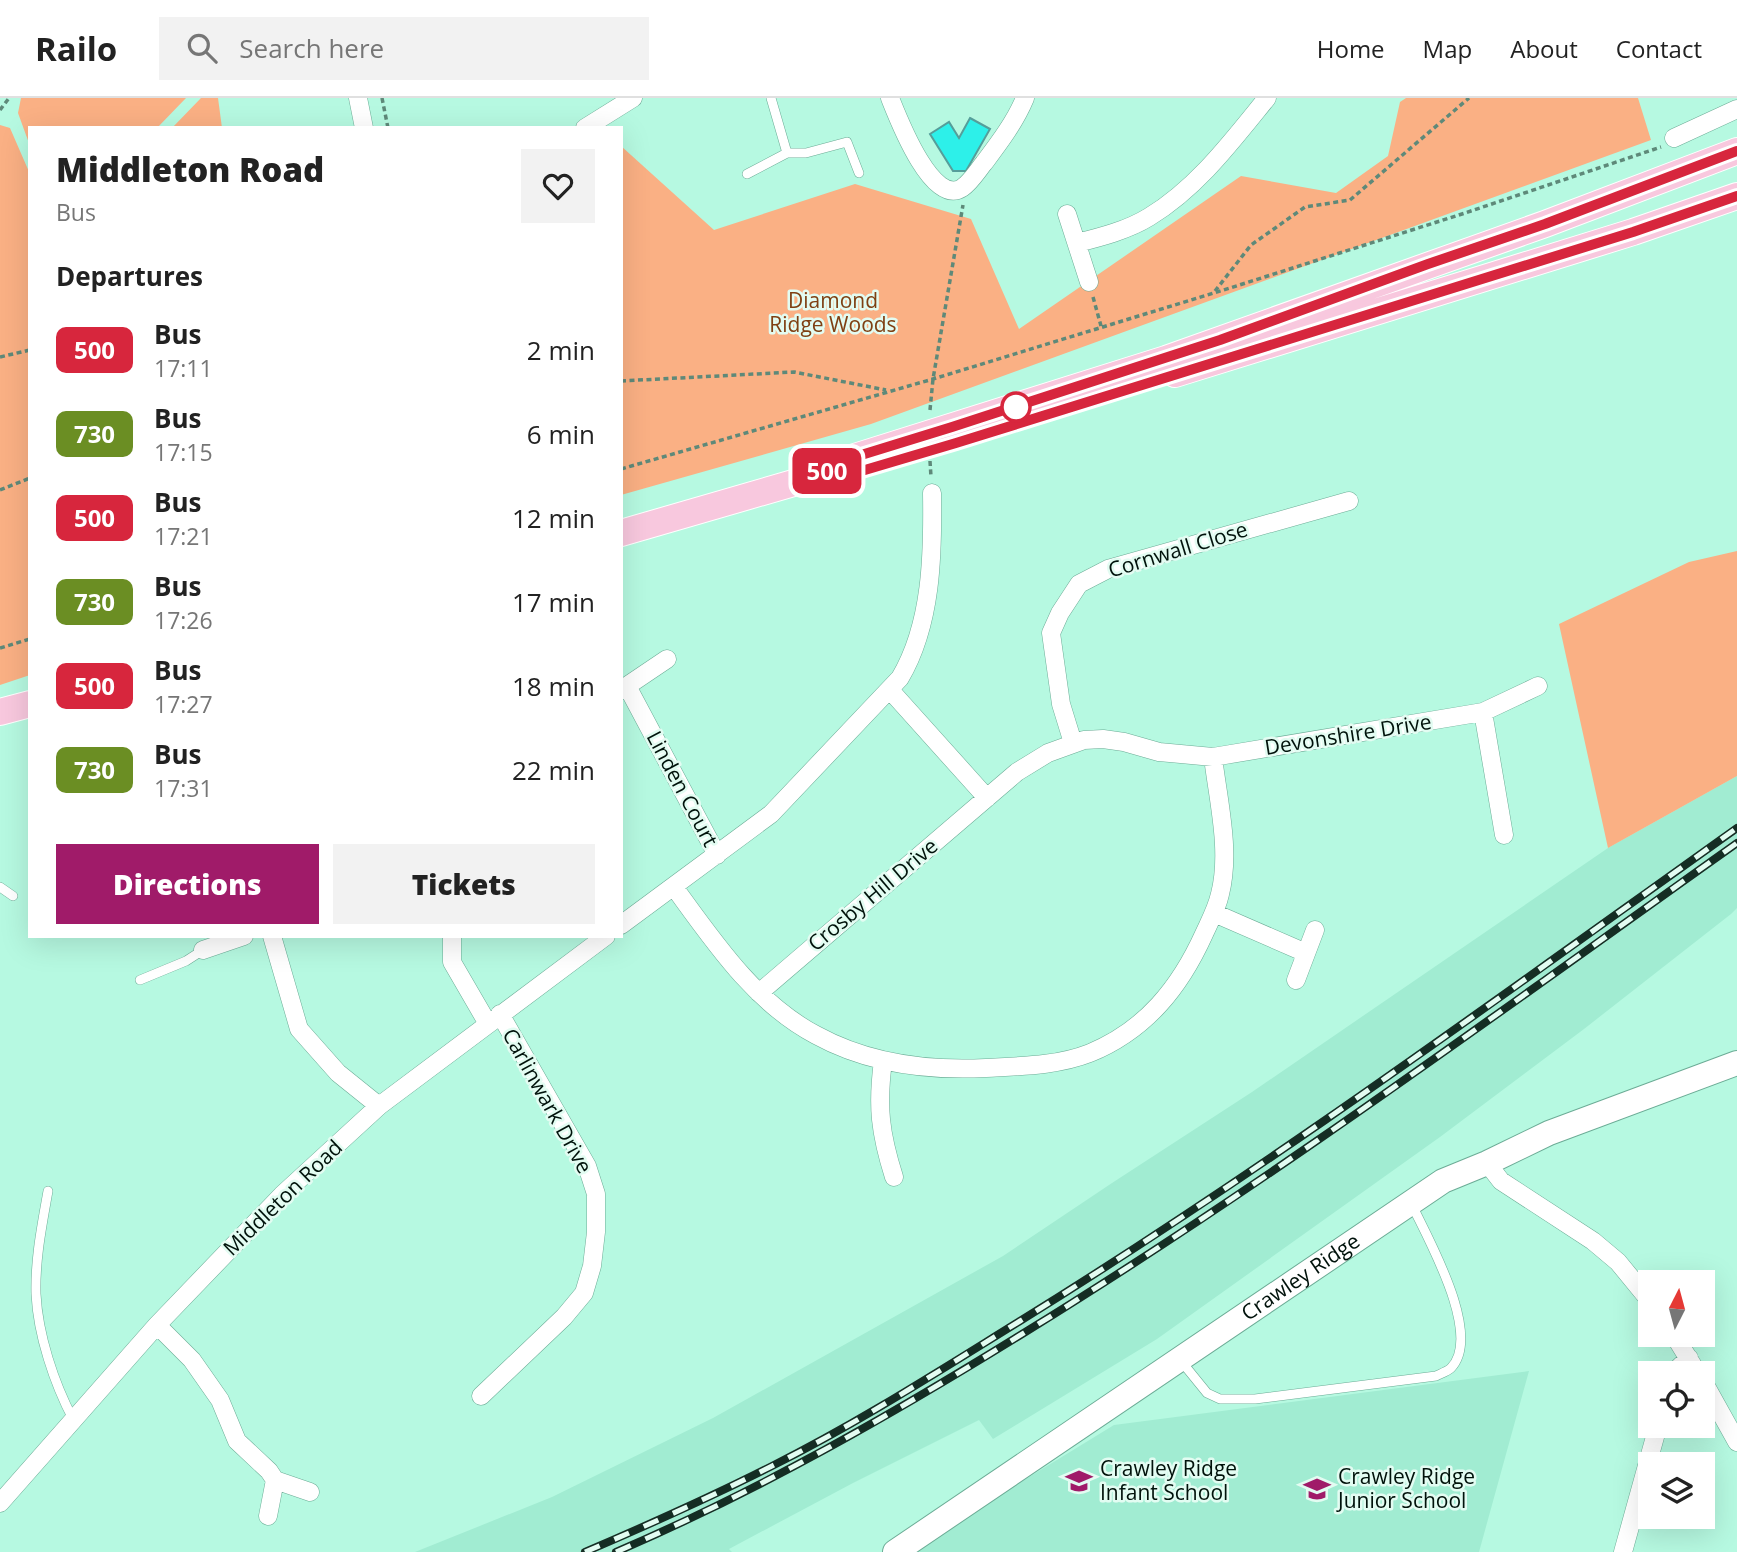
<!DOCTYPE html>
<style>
:root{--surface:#fff;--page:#f2f2f2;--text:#222;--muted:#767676;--line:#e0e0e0;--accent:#a01b69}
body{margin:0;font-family:"Open Sans",sans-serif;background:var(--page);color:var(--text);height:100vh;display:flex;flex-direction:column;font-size:26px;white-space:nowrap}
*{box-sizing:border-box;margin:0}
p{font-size:23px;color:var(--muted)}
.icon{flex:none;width:38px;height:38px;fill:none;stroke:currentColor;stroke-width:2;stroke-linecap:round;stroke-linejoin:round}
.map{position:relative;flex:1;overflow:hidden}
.drawer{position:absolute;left:28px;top:28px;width:595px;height:812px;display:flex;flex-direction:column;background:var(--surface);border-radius:0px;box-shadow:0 7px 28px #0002}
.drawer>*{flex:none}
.badge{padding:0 14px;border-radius:10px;font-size:24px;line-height:46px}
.needle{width:46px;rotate:6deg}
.tools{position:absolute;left:1638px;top:1172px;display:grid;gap:14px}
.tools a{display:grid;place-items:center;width:77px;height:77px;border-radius:0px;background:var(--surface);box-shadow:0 7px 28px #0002;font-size:35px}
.map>.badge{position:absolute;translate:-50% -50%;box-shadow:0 0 0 4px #fff}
h2{padding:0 28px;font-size:26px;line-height:63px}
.round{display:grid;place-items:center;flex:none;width:74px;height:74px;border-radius:0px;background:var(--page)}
.summary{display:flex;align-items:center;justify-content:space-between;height:119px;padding:0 28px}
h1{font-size:33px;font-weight:800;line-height:52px}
.cta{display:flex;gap:14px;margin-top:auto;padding:14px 28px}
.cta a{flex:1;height:80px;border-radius:0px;background:var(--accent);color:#fff;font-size:28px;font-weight:800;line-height:80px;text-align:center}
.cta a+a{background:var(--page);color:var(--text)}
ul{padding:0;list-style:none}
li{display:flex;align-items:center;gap:21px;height:84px;padding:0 28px}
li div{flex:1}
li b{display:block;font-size:26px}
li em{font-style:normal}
li .badge{min-width:77px;font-weight:700;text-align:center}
header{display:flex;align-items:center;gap:42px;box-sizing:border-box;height:98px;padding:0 35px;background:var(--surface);border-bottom:2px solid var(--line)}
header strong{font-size:33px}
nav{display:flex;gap:38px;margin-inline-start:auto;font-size:24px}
.search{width:490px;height:63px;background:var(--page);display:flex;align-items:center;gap:18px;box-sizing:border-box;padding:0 24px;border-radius:0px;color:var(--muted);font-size:26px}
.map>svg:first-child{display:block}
</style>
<header>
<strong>Railo</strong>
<div class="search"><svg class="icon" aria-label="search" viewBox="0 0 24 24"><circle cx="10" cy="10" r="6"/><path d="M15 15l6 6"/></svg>Search here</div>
<nav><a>Home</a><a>Map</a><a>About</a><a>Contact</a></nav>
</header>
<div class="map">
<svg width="1737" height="1454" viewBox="0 0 1737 1454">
<rect width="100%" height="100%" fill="#b6f9e1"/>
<!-- built -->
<path fill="#a1ecd2" d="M1737 678V810L1731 816 1584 931 1440 1039 1157 1241 993 1341 979 1322 853 1385 729 1451 732 1454H415L552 1399 713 1320 1003 1158 1112 1085 1252 994 1608 750Z
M1529 1273 1479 1454H914L933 1438 1114 1327Z"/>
<!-- green -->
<path fill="#fab084" d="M21 0H186L157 30H30V48L18 15Z
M201 0H218L222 30H172Z
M1406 0H1638L1651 42 871 326 621 397V48L714 132 855 86 971 121 1019 231 1241 78 1336 95 1388 58 1400 4Z
M0 27 10 30 30 76V577L0 587Z
M1737 453V678L1608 750 1559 526 1689 464Z"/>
<!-- building -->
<path fill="#2df0e9" stroke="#559e9a" stroke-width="2" d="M970 20 990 31 966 73H953L930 36 949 24 959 40Z"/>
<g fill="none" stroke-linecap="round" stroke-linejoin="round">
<!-- lane casing -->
<g stroke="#6cac96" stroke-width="10">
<path id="lane" d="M771 0 787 55
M747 76 787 55H806L847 44 859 75
M0 789 13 798
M140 882 186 863 203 852
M48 1093C42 1127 35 1161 36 1196 38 1237 54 1285 73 1321
M1181 1263 1207 1295 1220 1301H1255L1436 1278C1440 1276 1448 1273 1451 1270 1483 1237 1428 1141 1412 1107"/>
</g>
<!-- street casing -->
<g stroke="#6cac96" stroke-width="19">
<path id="street" d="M358 0 364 30
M890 0C898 20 932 109 962 90 971 84 978 72 984 65 999 45 1015 24 1025 0
M585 30 633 0
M1674 40 1737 11
M1067 116 1089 184
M1077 145C1101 139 1128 132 1149 119 1197 90 1232 43 1267 0
M627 588 717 757
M621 592 667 561
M890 592 987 700
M1483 614 1504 737
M1073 645 1061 606 1051 535 1060 515 1079 486 1108 471 1349 403
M674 789C714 844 755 905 816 937 867 965 928 973 986 970 1020 968 1057 968 1090 955 1146 932 1180 889 1204 836 1210 823 1217 810 1220 796 1231 753 1218 702 1213 659
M1214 815 1306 855
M621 827 771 716 900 580C932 526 933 456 932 395
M272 838 299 931 338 975 379 1008
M452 838V864L488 926
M203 852 244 838
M1296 882 1315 832
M759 895 1017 674 1048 655 1084 642 1103 641 1124 644 1159 654 1213 659 1483 614 1538 588
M883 963C877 1008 880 1035 894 1079
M1487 1065 1501 1083 1593 1143 1618 1164 1650 1203
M157 1227 192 1262 220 1302 237 1343 269 1373 275 1382 310 1394
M1674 1237 1698 1276
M1672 1276 1689 1260
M1703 1283 1737 1344
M481 1298 564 1219 584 1195 592 1168 596 1134V1096L587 1068 500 916
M0 1405 157 1227 282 1097 379 1008 606 838
M268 1418 275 1382
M1623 1454 1658 1328"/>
</g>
<!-- secondary casing -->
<g stroke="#6cac96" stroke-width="26">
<g id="secondary">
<path id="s1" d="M895 1454 1443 1083 1487 1065 1549 1035 1737 965"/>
</g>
</g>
<!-- primary casing -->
<g stroke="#fff" stroke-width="28">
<path id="primary" d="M1175 276 1633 134 1737 98
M621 435 821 377 845 362 1166 261 1545 126 1737 53
M0 614 30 606"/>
</g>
<!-- path -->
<path stroke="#5e8979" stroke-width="3.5" stroke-dasharray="5 3.5" stroke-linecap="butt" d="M382 0 388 30
M0 12 9 0
M1215 193 1251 147 1305 109 1350 102 1469 0
M1093 199 1101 228
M0 259 30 252
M621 283 794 274 886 292
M930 312 933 281 963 107
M930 363 931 379
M621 371 933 281 1230 190 1465 115 1661 49
M0 392 30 380
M0 550 30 541"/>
<!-- lane -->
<use href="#lane" stroke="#fff" stroke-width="9"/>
<!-- street -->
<use href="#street" stroke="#fff" stroke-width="18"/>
<!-- secondary -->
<use href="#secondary" stroke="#fff" stroke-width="24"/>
<!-- primary -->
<use href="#primary" stroke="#f8c8de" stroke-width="26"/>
<!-- rail casing -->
<g stroke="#152d24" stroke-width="8">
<path id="rail" d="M585 1454C648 1427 711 1399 772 1368 858 1325 939 1273 1020 1223 1267 1070 1501 898 1737 730
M616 1454C762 1391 893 1316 1027 1233 1272 1082 1503 911 1737 745"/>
</g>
<!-- rail -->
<use href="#rail" stroke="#e3fcf2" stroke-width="5" stroke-dasharray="16" stroke-linecap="butt"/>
</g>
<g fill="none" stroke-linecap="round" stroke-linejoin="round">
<!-- line casing -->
<g stroke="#fff" stroke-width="16">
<path id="line" d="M1737 53 1545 126 1428 166 1220 242 952 329 845 362 821 377H848L956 345 1633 134 1737 98"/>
</g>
<!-- line -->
<use href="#line" stroke="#d7263d" stroke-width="10"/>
</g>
<!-- icons -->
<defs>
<g id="school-bare" transform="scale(2.1)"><path d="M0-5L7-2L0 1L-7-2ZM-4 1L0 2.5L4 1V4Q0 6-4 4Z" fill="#a01b69" stroke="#e3fcf2" stroke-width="2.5" paint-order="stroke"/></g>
</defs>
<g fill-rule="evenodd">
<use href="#school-bare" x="1079" y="1383"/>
<use href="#school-bare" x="1317" y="1391"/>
</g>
<!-- markers -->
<circle fill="#fff" stroke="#d7263d" stroke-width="3.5" cx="1016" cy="309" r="14"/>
<g text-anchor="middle" stroke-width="5" stroke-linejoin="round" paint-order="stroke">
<!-- park labels -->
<g font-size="21" fill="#7f4013" stroke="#e3fcf2">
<text x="833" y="210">Diamond<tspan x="833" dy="24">Ridge Woods</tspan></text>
</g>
<!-- street labels -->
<g font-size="21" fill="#00120b" stroke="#e3fcf2">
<text transform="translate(1178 452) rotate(-17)" y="7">Cornwall Close</text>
<text transform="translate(1348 637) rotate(-9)" y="7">Devonshire Drive</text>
<text transform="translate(682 691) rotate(62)" y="7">Linden Court</text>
<text transform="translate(873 797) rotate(-40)" y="7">Crosby Hill Drive</text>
<text transform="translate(547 1003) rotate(61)" y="7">Carlinwark Drive</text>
<text transform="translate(283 1100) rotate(-44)" y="7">Middleton Road</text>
<text dy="7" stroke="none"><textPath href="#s1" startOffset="490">Crawley Ridge</textPath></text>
</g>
<!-- poi labels -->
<g font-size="21" fill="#00120b" stroke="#e3fcf2" text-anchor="start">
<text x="1100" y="1378">Crawley Ridge<tspan x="1100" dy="24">Infant School</tspan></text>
<text x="1338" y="1386">Crawley Ridge<tspan x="1338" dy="24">Junior School</tspan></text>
</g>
</g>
</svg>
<div class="tools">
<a><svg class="needle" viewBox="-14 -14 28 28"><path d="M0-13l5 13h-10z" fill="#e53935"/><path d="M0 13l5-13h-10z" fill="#767676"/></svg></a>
<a><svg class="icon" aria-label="locate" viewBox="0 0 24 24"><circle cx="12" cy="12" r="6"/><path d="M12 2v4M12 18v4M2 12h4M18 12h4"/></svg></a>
<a><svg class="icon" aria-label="layers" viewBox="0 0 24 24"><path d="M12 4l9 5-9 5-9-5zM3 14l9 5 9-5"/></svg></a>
</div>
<b class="badge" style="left:827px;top:373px;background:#d7263d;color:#fff">500</b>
<section class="drawer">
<div class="summary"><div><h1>Middleton Road</h1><p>Bus</p></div><a class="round"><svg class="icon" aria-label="heart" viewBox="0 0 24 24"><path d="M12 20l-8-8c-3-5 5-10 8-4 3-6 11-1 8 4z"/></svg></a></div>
<h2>Departures</h2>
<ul>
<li><span class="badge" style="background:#d7263d;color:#fff">500</span><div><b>Bus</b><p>17:11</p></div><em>2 min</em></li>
<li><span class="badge" style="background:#6b8e23;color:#fff">730</span><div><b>Bus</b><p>17:15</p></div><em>6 min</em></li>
<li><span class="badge" style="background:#d7263d;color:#fff">500</span><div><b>Bus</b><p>17:21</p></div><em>12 min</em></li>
<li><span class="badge" style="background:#6b8e23;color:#fff">730</span><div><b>Bus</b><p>17:26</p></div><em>17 min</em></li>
<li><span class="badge" style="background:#d7263d;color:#fff">500</span><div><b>Bus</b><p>17:27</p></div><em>18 min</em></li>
<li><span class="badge" style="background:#6b8e23;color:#fff">730</span><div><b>Bus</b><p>17:31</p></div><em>22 min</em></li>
</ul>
<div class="cta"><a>Directions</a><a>Tickets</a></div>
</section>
</div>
